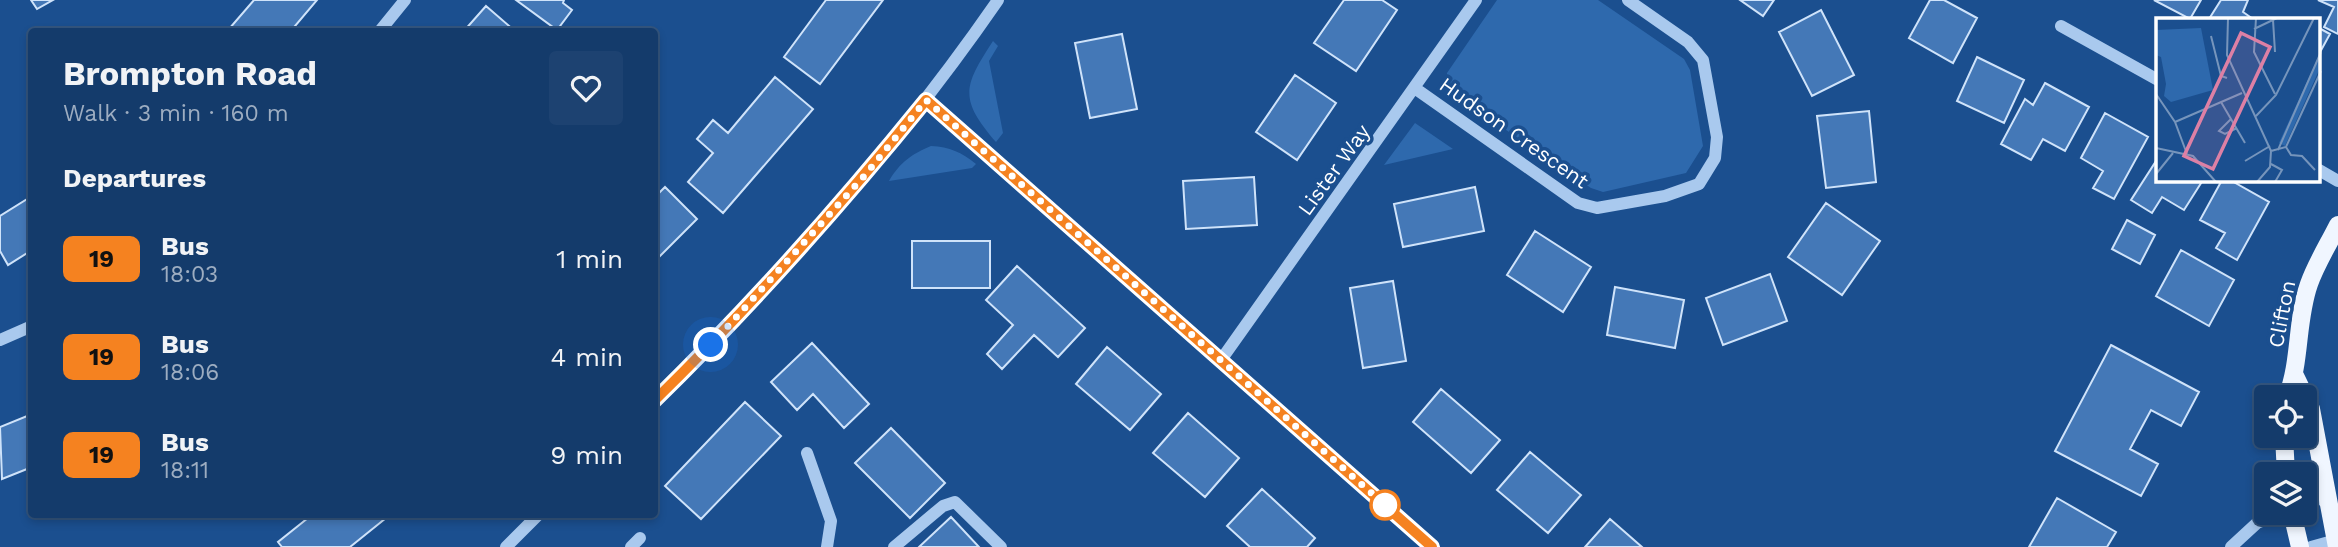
<!DOCTYPE html>
<meta charset="utf-8">
<style>
:root{--surface:#143b6b;--page:#1d4271;--text:#f1f3f6;--muted:#9dadc1;--line:#33557e}
body{margin:0;font-family:"Work Sans",sans-serif;background:var(--page);color:var(--text);height:100vh;display:flex;flex-direction:column;font-size:26px;white-space:nowrap}
*{box-sizing:border-box;margin:0}
p{font-size:23px;color:var(--muted)}
.icon{flex:none;width:38px;height:38px;fill:none;stroke:currentColor;stroke-width:2;stroke-linecap:round;stroke-linejoin:round}
.map{position:relative;flex:1;overflow:hidden}
.details{position:absolute;left:28px;top:28px;width:630px;height:490px;display:flex;flex-direction:column;background:var(--surface);border-radius:7px;box-shadow:0 4px 10px #0003,0 0 0 2px var(--line)}
.details>*{flex:none}
.badge{padding:0 14px;border-radius:10px;font-size:24px;line-height:46px}
.buttons{position:absolute;left:2254px;top:385px;display:grid;gap:14px}
.buttons a{display:grid;place-items:center;width:63px;height:63px;border-radius:7px;background:var(--surface);box-shadow:0 4px 10px #0003,0 0 0 2px var(--line);font-size:35px}
.you{position:absolute;width:35px;height:35px;margin:-18px;border:5px solid #fff;border-radius:50%;background:#1a73e8;box-shadow:0 0 0 10px #1a73e833}
.map>.badge{position:absolute;translate:-50% -50%;box-shadow:0 0 0 4px #fff}
h2{padding:0 35px;font-size:26px;line-height:63px}
.round{display:grid;place-items:center;flex:none;width:74px;height:74px;border-radius:7px;background:var(--page)}
.head{display:flex;align-items:center;justify-content:space-between;height:119px;padding:0 35px}
h1{font-size:33px;font-weight:700;line-height:52px}
ul{padding:0;list-style:none}
li{display:flex;align-items:center;gap:21px;height:98px;padding:0 35px}
li div{flex:1}
li b{display:block;font-size:26px}
li em{font-style:normal}
li .badge{min-width:77px;font-weight:700;text-align:center}
.map>svg:first-child{display:block}
</style>
<div class="map">
<svg width="2338" height="547" viewBox="0 0 2338 547">
<rect width="100%" height="100%" fill="#1b4f8f"/>
<!-- green -->
<path fill="#2e69ad" d="M1497 0H1598L1684 59 1690 70 1703 146 1686 173 1603 192 1591 188 1446 89 1447 73Z
M993 41 998 46 989 61 1003 133 996 142C959 99 963 87 993 41Z
M1415 123 1453 149 1384 165Z
M931 146C950 147 961 152 976 164L972 168 889 181C900 162 912 154 931 146Z"/>
<!-- building -->
<path fill="#4478b7" stroke="#cfe3fa" stroke-width="2" d="M31 0H53L37 9Z
M254 0H317L290 32H232L229 29Z
M516 0H564L563 3 572 10 557 30Z
M826 0H883L820 84 784 57Z
M1344 0H1382L1397 10 1356 71 1314 43Z
M1740 0H1774L1763 16Z
M1930 0H1944L1977 18 1953 63 1909 38Z
M2154 0H2201L2190 19Z
M2221 0H2248L2243 12 2253 19H2209Z
M2318 0H2338V34L2324 27 2334 7Z
M486 6 516 32H463Z
M1821 10 1854 75 1812 96 1779 32Z
M2319 28 2330 34 2319 54Z
M1122 34 1137 109 1090 118 1075 43Z
M1977 57 2024 80 2004 123 1957 101Z
M1295 75 1336 103 1297 160 1256 132Z
M775 77 813 109 723 213 688 182 713 153 697 139 713 120 728 133Z
M2045 83 2089 107 2065 151 2043 139 2031 160 2001 144 2025 99 2033 105Z
M1869 111 1876 182 1826 188 1817 116Z
M2105 113 2148 137 2114 199 2093 188 2103 171 2081 158Z
M2158 158V180H2203L2184 210 2162 197 2152 213 2131 200Z
M1254 177 1257 225 1186 229 1183 181Z
M2222 180H2230L2269 202 2237 260 2216 248 2225 233 2200 220Z
M665 187 697 219 654 262V198Z
M1475 187 1484 231 1403 247 1394 204Z
M32 196V250L8 265 0 251V216Z
M1826 203 1880 241 1842 295 1788 257Z
M2127 220 2155 235 2140 264 2112 249Z
M1535 231 1591 267 1563 312 1507 275Z
M912 241H990V288H912Z
M2181 250 2234 280 2209 326 2156 296Z
M1017 266 1085 328 1058 357 1034 335 1002 369 987 354 1013 325 986 300Z
M1770 274 1787 321 1723 345 1706 298Z
M1393 281 1406 361 1363 368 1350 288Z
M1615 287 1684 300 1675 348 1607 335Z
M812 343 869 404 844 428 813 394 797 410 771 382Z
M2111 345 2199 392 2181 426 2151 410 2130 449 2158 464 2141 496 2055 451Z
M1107 347 1161 394 1130 430 1076 384Z
M1441 389 1500 440 1471 473 1413 422Z
M745 402 781 436 701 519 665 486Z
M1188 413 1239 458 1205 497 1153 453Z
M32 414V467L2 479 0 427Z
M891 428 945 483 910 518 855 463Z
M1530 452 1581 495 1548 533 1497 490Z
M1262 489 1315 538 1307 547H1250L1227 526Z
M2057 498 2116 532 2107 547H2029Z
M313 514H391L350 547H282L278 542Z
M951 517 979 547H919Z
M1610 519 1642 547H1585Z"/>
<g fill="none" stroke-linecap="round" stroke-linejoin="round">
<!-- minor -->
<path stroke="#a9c9ee" stroke-width="12" d="M2061 26 2158 80
M379 32 405 0
M1416 89 1578 203 1597 208 1665 196 1699 184 1715 158 1717 137 1703 60 1688 42 1628 0
M926 100 1432 547
M2319 170 2338 181
M0 340 32 326
M1221 360 1476 0
M654 401C780 277 898 145 998 0
M807 453 831 521 827 547
M2305 504 2325 497
M506 547 539 514
M631 547 640 538
M894 547 943 506 955 502 1001 547
M2231 547 2257 523 2281 513
M2311 547 2336 540"/>
<!-- major -->
<path stroke="#f0f6ff" stroke-width="18" d="M2295 376 2311 409 2337 547
M2287 397C2301 361 2296 321 2309 284 2316 264 2328 245 2338 225
M2284 436 2286 474
M2292 513 2300 547"/>
</g>
<g fill="none" stroke-linecap="round" stroke-linejoin="round">
<!-- line casing -->
<g stroke="#fff" stroke-width="16">
<path id="line" d="M654 401C751 306 841 205 926 100L1432 547"/>
</g>
<!-- line -->
<use href="#line" stroke="#f58220" stroke-width="10"/>
<!-- walk -->
<path stroke="#fff" stroke-width="7" stroke-dasharray="0 12.6" d="M711 345 866 174 926 100 1385 505"/>
</g>
<!-- markers -->
<circle fill="#fff" stroke="#f58220" stroke-width="3.5" cx="1385" cy="505" r="14"/>
<g text-anchor="middle" stroke-width="7" stroke-linejoin="round" paint-order="stroke">
<!-- street labels -->
<g font-size="21" fill="#fff" stroke="#1b4f8f">
<text transform="translate(1514 133) rotate(35)" y="7">Hudson Crescent</text>
<text transform="translate(1334 170) rotate(-54)" y="7">Lister Way</text>
<text transform="translate(2282 314) rotate(-79)" y="7">Clifton</text>
</g>
</g>
<!-- overview -->
<g transform="translate(2156 18)">
<rect width="164" height="164" fill="#1b4f8f"/>
<path d="M45 10 57 72 15 84 8 78 10 66 5 39 0 37V12ZM164 35V50L129 128 123 125Z" fill="#2e69ad"/>
<path fill="none" stroke="#7695bc" stroke-width="2" d="M72 0 71 37 115 133 114 149 101 164M100 0 98 34 119 76M117 2 119 34M98 11 121 0M55 18 65 58 71 60M0 76 19 104 31 136M65 84 89 125M100 98 120 77 158 0M75 101 63 113 69 116 81 110M19 104 86 75M130 129 135 137 146 138 159 152M0 130 37 138 60 164M122 132 165 34M115 133 130 129 165 53M89 143 114 128M115 146 126 152 119 164M0 156 17 135"/>
<path fill="#dd80a5" fill-opacity="0.15" stroke="#dd80a5" stroke-width="3.5" d="M85 15 114 29 57 151 28 138Z"/>
<rect width="164" height="164" fill="none" stroke="#fff" stroke-width="3.5"/>
</g>
</svg>
<div class="buttons">
<a><svg class="icon" aria-label="locate" viewBox="0 0 24 24"><circle cx="12" cy="12" r="6"/><path d="M12 2v4M12 18v4M2 12h4M18 12h4"/></svg></a>
<a><svg class="icon" aria-label="layers" viewBox="0 0 24 24"><path d="M12 4l9 5-9 5-9-5zM3 14l9 5 9-5"/></svg></a>
</div>
<div class="you" style="left:711px;top:345px"></div>
<section class="details">
<div class="head"><div><h1>Brompton Road</h1><p>Walk · 3 min · 160 m</p></div><a class="round"><svg class="icon" aria-label="heart" viewBox="0 0 24 24"><path d="M12 20l-8-8c-3-5 5-10 8-4 3-6 11-1 8 4z"/></svg></a></div>
<h2>Departures</h2>
<ul>
<li><span class="badge" style="background:#f58220;color:#111">19</span><div><b>Bus</b><p>18:03</p></div><em>1 min</em></li>
<li><span class="badge" style="background:#f58220;color:#111">19</span><div><b>Bus</b><p>18:06</p></div><em>4 min</em></li>
<li><span class="badge" style="background:#f58220;color:#111">19</span><div><b>Bus</b><p>18:11</p></div><em>9 min</em></li>
</ul>
</section>
</div>
